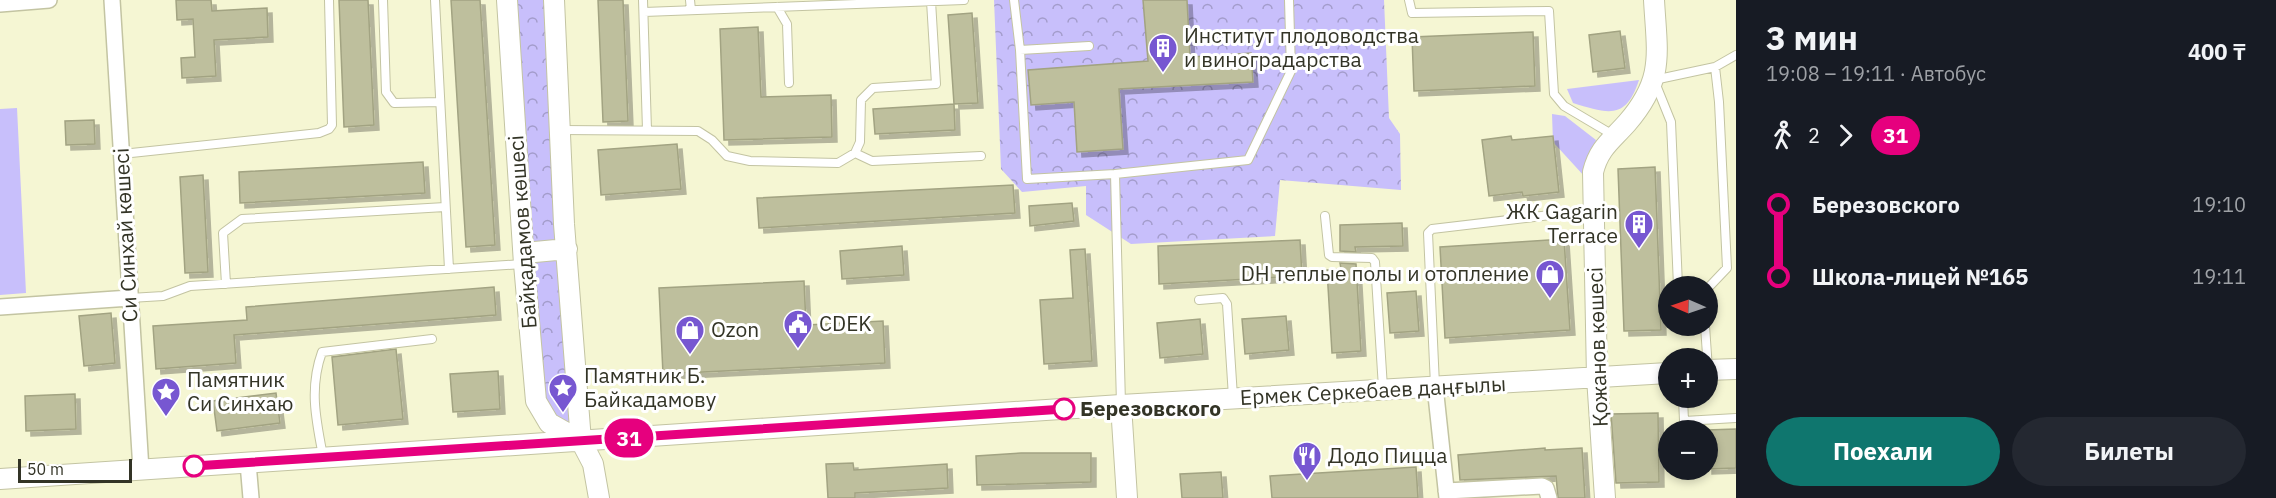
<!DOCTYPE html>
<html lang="ru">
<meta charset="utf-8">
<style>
:root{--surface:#171b24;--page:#242831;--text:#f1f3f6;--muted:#9ea1a6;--accent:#0f766e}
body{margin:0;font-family:"IBM Plex Sans",sans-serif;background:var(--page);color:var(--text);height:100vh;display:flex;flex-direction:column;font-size:22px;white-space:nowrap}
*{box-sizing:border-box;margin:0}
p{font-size:20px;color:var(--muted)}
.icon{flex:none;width:33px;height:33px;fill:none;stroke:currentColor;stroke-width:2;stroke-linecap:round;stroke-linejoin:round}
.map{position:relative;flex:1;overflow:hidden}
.details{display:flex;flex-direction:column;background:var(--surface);width:540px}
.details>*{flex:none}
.badge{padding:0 12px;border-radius:20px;font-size:21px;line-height:39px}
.needle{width:39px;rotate:272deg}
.tools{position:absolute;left:1658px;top:276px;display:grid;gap:12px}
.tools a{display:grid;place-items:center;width:60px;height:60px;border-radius:50%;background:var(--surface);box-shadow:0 3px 9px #0003;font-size:30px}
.scale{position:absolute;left:18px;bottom:15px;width:114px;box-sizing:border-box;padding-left:6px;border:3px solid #333426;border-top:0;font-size:16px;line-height:21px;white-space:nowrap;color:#333426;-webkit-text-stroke:4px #fff;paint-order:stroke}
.map>.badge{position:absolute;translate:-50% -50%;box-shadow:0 0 0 3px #fff}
.legs{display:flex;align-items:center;gap:9px;height:66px;padding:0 30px;font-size:20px}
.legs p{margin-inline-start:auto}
.headline{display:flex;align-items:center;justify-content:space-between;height:102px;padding:0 30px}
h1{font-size:33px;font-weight:700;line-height:45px}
.primary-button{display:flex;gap:12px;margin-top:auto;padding:12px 30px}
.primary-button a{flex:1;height:69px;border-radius:36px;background:var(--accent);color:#fff;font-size:24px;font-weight:700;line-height:69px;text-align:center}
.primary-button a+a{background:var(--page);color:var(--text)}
ul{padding:0 30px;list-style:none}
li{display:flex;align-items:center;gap:21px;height:72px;font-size:22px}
li i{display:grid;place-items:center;width:9px;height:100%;margin:0 8px;background:currentColor}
li i::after{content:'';width:15px;height:15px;margin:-8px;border:4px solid;border-radius:50%;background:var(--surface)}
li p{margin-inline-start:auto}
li:first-child i{background:linear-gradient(#0000 50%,currentColor 0)}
li:last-child i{background:linear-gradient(currentColor 50%,#0000 0)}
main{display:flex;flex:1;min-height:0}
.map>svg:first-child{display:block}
</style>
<main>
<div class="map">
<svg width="1736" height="498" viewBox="0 0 1736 498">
<defs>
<pattern id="forest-crowns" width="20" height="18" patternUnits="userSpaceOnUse" patternTransform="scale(1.5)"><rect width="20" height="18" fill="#c8bffb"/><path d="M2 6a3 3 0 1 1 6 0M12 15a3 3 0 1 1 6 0" fill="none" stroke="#a39ccb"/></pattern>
<filter id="shadow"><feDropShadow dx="5" dy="5" stdDeviation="0" flood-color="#0004"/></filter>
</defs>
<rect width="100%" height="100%" fill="#f5f6d3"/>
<!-- green -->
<path fill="#c8bffb" d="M1639 80C1626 120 1609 114 1573 103L1567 89Z
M17 108 26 293 0 295V109Z
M1552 114 1565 116 1596 140 1585 177 1553 142Z"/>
<!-- forest -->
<path fill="url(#forest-crowns)" d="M517 0H549L576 434 544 411Z
M994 0H1384L1389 118 1400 134 1401 190 1280 180 1275 236 1131 244 1086 215V186L1022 192 1001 169Z"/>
<!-- building -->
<path fill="#bebf9d" stroke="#a2a382" stroke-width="1.5" filter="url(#shadow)" d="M176 0H211L212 11 267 8 268 37 214 40 216 76 182 78 181 58 195 57 193 19 177 20Z
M339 0H368L374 125 344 127Z
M451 0H480L495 245 466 247Z
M598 0H623L628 121 603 122Z
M1143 0H1187L1190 57 1251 53 1253 82 1119 89 1123 149 1077 152 1074 102 1031 105 1028 70 1148 61Z
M972 13 978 103 954 104 948 15Z
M758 27 761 97 831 95 832 137 724 140 720 29Z
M1620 31 1625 68 1593 72 1589 35Z
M1533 32 1535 86 1414 91 1412 37Z
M954 104 955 130 875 134 873 109Z
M94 120 95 144 66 145 65 121Z
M1511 136 1512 140 1553 136 1559 192 1523 196 1522 192 1489 196 1482 140Z
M677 144 681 189 601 195 598 150Z
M423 162 425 193 240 203 239 172Z
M1655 167 1661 330 1624 331 1618 169Z
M203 175 208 272 185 273 180 177Z
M1013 185 1015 213 759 228 757 198Z
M1072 203 1074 221 1030 226 1029 206Z
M1402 223 1403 246 1355 247 1356 252 1340 251V225Z
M1564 239 1570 330 1445 338 1440 247Z
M1300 240 1302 276 1159 284 1158 246Z
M902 246 904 275 842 279 840 251Z
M1085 249 1092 361 1044 364 1040 300 1073 298 1070 250Z
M1340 263 1356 264 1361 351 1332 353 1327 270 1341 269Z
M804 281 806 325 883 321 885 363 663 374 659 288Z
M494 287 496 315 234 335 236 363 156 369 153 326 247 320 246 307Z
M1416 291 1419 331 1390 333 1387 293Z
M111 313 115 363 84 366 79 316Z
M1286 316 1289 350 1245 354 1242 319Z
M1200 319 1203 354 1160 358 1157 323Z
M396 349 403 419 338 425 332 357Z
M498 371 500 409 453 412 450 374Z
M276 393 280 423 217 431 213 401Z
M75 394 76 429 26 431 25 396Z
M1658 413 1659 482 1616 483 1611 414Z
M1736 429V468L1707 469V430Z
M1545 448V450L1582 448 1585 498H1558L1556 476 1460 480 1458 455Z
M1021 453H1091V482L977 485 976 456Z
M853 463 854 470 947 464 948 488 855 493V498H828L826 464Z
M1416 467 1418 498H1272L1270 476Z
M1221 472 1223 498H1182L1180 474Z"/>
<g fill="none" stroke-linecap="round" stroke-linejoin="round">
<!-- service casing -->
<g stroke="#c3c4a2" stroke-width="10">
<path id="service" d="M383 0 386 92 394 103 440 102
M435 0 449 269
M643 0 647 130
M690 0 691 10
M1014 0 1020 50
M1409 0 1412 13 1549 11 1554 94 1564 106 1613 135
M777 7 787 24 789 83
M644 12 964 0
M1089 46 1020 50 1027 179 1115 174
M561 130 698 131 712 140 727 156 750 161 838 163 855 153 860 142 861 100 873 88 936 84 931 1
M855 153 872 161 981 156
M122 154 319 133 329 129 332 125 329 0
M1325 216 1329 255 1332 257 1372 258 1375 262 1383 388
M226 284 223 233 242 219 445 207
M1678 286 1671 122 1654 80 1715 67 1736 55
M1707 289 1727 268 1719 102 1715 67
M130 298 163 296 190 286 523 264
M1199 300 1223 298 1227 304 1233 397
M1705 326 1708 369
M1435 385 1428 233 1432 229 1593 210
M1683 398 1684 421 1736 418
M1121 404 1115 174 1248 160 1291 71 1289 0
M323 456C316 420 309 388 322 352L432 339"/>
</g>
<!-- minor casing -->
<g stroke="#c3c4a2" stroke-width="18">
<path id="minor" d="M112 0 141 470
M0 4 49 0
M0 307 130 298
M1435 386 1447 498
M248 463 251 498
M1446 491 1542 486 1546 488 1549 498"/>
</g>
<!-- tertiary casing -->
<g stroke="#c3c4a2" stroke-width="22">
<path id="tertiary" d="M507 0 524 264 536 401 549 423 581 441
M554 0 564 224 581 441 593 464 599 498
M524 253 567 249
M1707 370 1736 369
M1121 405 1127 498
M0 479 1121 405 1668 373
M1605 498 1597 377 1593 172C1599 148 1611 141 1627 123 1665 79 1657 54 1654 0"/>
</g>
<!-- service -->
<use href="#service" stroke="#fff" stroke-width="8"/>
<!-- minor -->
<use href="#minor" stroke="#fff" stroke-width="15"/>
<!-- tertiary -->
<use href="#tertiary" stroke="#fff" stroke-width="20"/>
</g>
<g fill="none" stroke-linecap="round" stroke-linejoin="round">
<!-- line-1 casing -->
<g stroke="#fff" stroke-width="14">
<path id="line-1" d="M194 466 1064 409"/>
</g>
<!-- line-1 -->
<use href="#line-1" stroke="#e6007e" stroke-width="9"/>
</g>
<!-- icons -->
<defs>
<g id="building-pin" transform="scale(1.5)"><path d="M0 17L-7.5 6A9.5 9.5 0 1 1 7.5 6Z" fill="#7757d1" stroke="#fff"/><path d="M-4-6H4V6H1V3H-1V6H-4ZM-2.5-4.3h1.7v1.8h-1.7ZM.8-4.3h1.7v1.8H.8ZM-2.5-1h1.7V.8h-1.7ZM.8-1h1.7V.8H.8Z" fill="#fff"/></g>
<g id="shop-pin" transform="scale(1.5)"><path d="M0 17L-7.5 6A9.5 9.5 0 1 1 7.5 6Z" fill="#7757d1" stroke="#fff"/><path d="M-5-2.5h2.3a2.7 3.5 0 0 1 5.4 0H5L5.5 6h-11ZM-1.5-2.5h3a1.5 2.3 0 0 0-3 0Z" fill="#fff"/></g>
<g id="civic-pin" transform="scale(1.5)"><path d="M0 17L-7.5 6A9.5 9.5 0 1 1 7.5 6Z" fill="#7757d1" stroke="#fff"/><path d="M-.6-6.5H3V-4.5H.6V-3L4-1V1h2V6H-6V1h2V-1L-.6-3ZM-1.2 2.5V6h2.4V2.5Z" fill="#fff"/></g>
<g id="sight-pin" transform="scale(1.5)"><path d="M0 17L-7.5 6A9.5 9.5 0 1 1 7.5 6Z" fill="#7757d1" stroke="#fff"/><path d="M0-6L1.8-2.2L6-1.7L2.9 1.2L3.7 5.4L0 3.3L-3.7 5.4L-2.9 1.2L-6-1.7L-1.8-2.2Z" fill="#fff"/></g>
<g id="restaurant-pin" transform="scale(1.5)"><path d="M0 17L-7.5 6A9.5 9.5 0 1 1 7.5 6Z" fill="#7757d1" stroke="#fff"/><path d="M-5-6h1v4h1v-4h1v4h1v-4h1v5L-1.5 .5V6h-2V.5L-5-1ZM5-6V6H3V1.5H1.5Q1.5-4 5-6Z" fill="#fff"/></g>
</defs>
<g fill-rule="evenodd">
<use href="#building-pin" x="1163" y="48"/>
<use href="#building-pin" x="1639" y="224"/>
<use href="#shop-pin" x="1550" y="274"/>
<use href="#civic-pin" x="798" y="324"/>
<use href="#shop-pin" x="690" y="330"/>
<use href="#sight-pin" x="563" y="388"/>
<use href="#sight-pin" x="166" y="392"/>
<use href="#restaurant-pin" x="1307" y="456"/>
</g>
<!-- markers -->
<g fill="#fff" stroke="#e6007e" stroke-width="3">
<circle cx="1064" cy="409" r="10"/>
<circle cx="194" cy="466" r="10"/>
</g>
<g text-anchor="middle" stroke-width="6" stroke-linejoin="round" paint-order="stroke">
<!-- poi labels -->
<g font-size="21" fill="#333426" stroke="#fff" text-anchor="start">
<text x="1184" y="43">Институт плодоводства<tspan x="1184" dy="24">и виноградарства</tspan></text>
<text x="1618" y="219" text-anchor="end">ЖК Gagarin<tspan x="1618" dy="24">Terrace</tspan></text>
<text x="1529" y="281" text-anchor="end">DH теплые полы и отопление</text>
<text x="819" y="331">CDEK</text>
<text x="711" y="337">Ozon</text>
<text x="584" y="383">Памятник Б.<tspan x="584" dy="24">Байкадамову</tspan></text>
<text x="187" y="387">Памятник<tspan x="187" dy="24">Си Синхаю</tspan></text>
<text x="1328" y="463">Додо Пицца</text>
</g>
<!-- street labels -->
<g font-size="21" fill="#333426" stroke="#fff">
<text transform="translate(523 232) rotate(-94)" y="7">Байқадамов көшесі</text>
<text transform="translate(126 235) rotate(-93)" y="7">Си Синхай көшесі</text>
<text transform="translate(1598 347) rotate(-92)" y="7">Қожанов көшесі</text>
<text transform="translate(1373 391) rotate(-3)" y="7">Ермек Серкебаев даңғылы</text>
</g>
<!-- stop labels -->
<g font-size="21" font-weight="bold" fill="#333426" stroke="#fff" text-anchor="start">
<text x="1080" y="416">Березовского</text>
</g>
</g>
</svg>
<div class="tools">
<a><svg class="needle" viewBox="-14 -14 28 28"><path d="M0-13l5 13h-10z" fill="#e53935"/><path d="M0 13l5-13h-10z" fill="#9ea1a6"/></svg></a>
<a>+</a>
<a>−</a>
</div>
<div class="scale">50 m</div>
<b class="badge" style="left:629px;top:438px;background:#e6007e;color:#fff">31</b>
</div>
<section class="details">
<div class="headline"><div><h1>3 мин</h1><p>19:08 – 19:11 · Автобус</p></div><b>400 ₸</b></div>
<div class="legs"><svg class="icon" aria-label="walk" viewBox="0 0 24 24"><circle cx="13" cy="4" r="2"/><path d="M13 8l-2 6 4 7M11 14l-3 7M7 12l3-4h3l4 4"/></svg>2<svg class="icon" aria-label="forward" viewBox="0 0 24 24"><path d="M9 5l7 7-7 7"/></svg><b class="badge" style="background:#e6007e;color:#fff">31</b></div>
<ul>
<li><i style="color:#e6007e"></i><b>Березовского</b><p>19:10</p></li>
<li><i style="color:#e6007e"></i><b>Школа-лицей №165</b><p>19:11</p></li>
</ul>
<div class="primary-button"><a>Поехали</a><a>Билеты</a></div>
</section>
</main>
